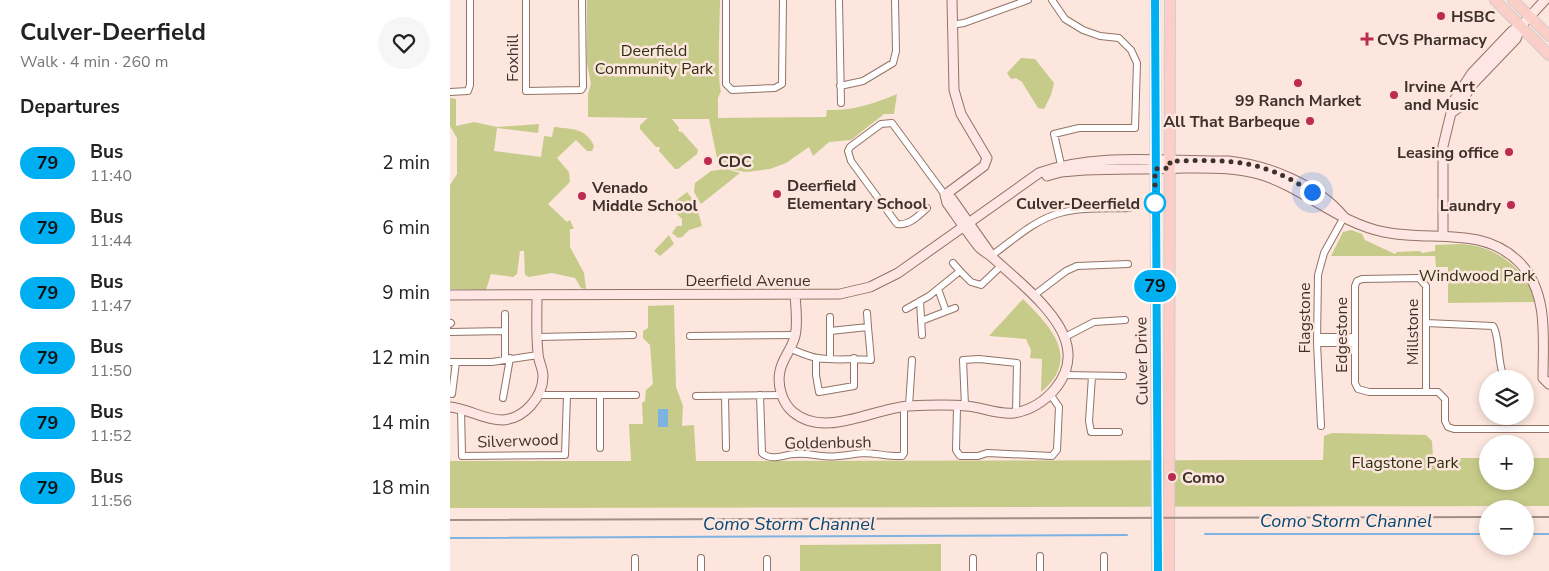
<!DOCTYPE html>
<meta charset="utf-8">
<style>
:root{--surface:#fff;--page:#f6f6f6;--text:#222;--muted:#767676}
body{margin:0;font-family:"Nunito Sans",sans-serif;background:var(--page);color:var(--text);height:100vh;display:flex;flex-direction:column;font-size:19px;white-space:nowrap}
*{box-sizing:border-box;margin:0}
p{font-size:16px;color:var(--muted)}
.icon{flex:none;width:28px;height:28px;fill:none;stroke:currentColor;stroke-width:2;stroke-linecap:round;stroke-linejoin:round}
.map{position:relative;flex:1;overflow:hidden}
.drawer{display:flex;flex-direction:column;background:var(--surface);width:450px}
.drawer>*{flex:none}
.badge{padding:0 10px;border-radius:16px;font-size:18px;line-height:32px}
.controls{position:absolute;left:1029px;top:370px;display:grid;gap:10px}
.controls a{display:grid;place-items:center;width:55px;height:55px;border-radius:50%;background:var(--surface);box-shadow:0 2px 8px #0003;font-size:25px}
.you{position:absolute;width:25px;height:25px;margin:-12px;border:4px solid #fff;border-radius:50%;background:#1a73e8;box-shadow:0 0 0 8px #1a73e833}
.map>.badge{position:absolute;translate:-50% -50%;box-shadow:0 0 0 2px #fff}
h2{padding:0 20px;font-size:19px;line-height:45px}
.round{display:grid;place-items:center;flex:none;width:52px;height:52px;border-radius:26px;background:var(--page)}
.summary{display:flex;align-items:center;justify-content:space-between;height:85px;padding:0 20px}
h1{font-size:24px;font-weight:700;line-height:38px}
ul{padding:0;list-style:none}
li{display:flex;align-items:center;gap:15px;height:65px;padding:0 20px}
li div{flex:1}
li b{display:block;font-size:19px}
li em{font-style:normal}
li .badge{min-width:55px;font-weight:700;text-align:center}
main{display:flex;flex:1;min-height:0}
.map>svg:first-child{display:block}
</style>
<main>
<section class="drawer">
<div class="summary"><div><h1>Culver-Deerfield</h1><p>Walk · 4 min · 260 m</p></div><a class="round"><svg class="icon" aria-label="heart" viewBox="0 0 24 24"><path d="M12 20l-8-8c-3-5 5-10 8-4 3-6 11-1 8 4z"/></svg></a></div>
<h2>Departures</h2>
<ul>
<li><span class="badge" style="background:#00aff2;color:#111">79</span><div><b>Bus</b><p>11:40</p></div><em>2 min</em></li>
<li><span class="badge" style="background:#00aff2;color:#111">79</span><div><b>Bus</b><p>11:44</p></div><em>6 min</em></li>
<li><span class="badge" style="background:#00aff2;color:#111">79</span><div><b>Bus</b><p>11:47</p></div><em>9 min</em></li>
<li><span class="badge" style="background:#00aff2;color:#111">79</span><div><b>Bus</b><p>11:50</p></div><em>12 min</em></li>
<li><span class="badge" style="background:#00aff2;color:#111">79</span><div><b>Bus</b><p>11:52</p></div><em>14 min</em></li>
<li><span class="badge" style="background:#00aff2;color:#111">79</span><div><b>Bus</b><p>11:56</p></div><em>18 min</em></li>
</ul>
</section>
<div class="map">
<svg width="1099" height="571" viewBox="0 0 1099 571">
<rect width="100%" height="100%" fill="#fce6dd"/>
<!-- green -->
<path fill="#c7cb89" d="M137 0H270C270 15 267 83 271 91L268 98V118L376 117 377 110C402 111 423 104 447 94L444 114H434L401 140 379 142 363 156 359 147 336 163 320 169 297 172 269 168 259 119H222L229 128 228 131 232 132 248 150 247 154 228 169H225L209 151 210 147H206L190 129V125L198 118 138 117V94L141 84 137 63Z
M571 58 585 59 604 83 601 95 594 109 588 108 572 82 566 78 561 79 557 73Z
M0 98 6 99V126L24 122 47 127 89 124 88 133 47 128 44 151 91 157 94 136 102 137 104 127C122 129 136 128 144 146L142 151H137L126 140 107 158 119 172 120 182 98 204 117 222 120 220 124 229H120V247L134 273 136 289 131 288 125 278 102 273 79 277 75 275 74 251H70L67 274 63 277 41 274 36 290 0 289V185L7 174V138L0 126Z
M276 169 290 173 251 204 244 192 245 183 261 171Z
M237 192 246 204 252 226 239 230 232 237 228 238 222 233 227 226H232V219L219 206Z
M901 230 912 234 915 240 945 254 947 252 970 251 972 253 985 251V245C997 245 1009 243 1021 245 1049 249 1080 273 1085 302L998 303V267H986L985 256H881L893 232Z
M219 235 224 244 210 256 204 251Z
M573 299C600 326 632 358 591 392L592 359 580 358 581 350 576 339 539 336Z
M224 305 226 387 233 406 232 426 244 425 246 461 873 460 874 436 882 433 976 435 982 441 983 458H1037L1038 481H1075V458H1099V506L0 508V461H181L179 424H193L192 403 195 401 196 390 203 384 200 345 193 338V331L198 328V306Z
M491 544V571H350V545Z"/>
<!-- water -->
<path fill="#7db3e3" d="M208 409H218V427H208Z"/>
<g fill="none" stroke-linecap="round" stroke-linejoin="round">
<!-- stream -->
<path stroke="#7db3e3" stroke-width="2" d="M755 534H1038
M1075 534H1099
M0 538 677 535"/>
<!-- street casing -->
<g stroke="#947366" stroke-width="8">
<path id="street" d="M76 0V91L131 90 133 87 132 0
M276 0V84L282 90 325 88 332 84 333 0
M389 0 391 103
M602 0 615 19 633 30 650 36 669 38 681 50 687 63 685 128H629L604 134 612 169
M501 25 514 23 578 0
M390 86 413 81 443 63 446 51 445 0
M0 92 18 91 20 85V0
M477 208C468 216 459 226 447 224L401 161 398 151 400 147 431 124 442 123 495 195
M541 256C562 241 584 220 610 213 632 207 656 209 679 208
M503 263 510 271
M488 289 496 311
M583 296 616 271 627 266 678 264
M470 301 472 335
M456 309 479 296 510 271 521 282 531 285 551 266
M417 313 418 327
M55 314V359
M380 317V331
M471 321 505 308
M976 323 1043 326C1049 334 1048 359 1052 371
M0 324 1 323
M0 332 55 331
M240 336 346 335
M88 337 183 335
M615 337 644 322 675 320
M867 337H904
M867 343H904
M341 349C349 352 359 357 368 358 385 361 403 358 421 360L418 327 380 331V359
M366 358V375L369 392 404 386V358
M0 362H42L88 355
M615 375 673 376
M642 376 639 421 641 432H669
M976 392V286L969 278 912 279 907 281 905 286V383L908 389 919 392H988L995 399V421L998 427 1004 429H1099
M2 394 6 362
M89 395H186
M150 395V448
M310 395 312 453C322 462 335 454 345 454 355 453 363 455 372 456 386 458 400 454 414 453 427 453 439 457 452 456L454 453V407
M246 396 331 395
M275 396 276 448
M53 398 60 358
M459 406 462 360
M515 406 513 360 529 359 567 363 566 413
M507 407 506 450 510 456H528L537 453 602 456 607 450 609 407 600 394
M11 408 12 456 115 455 117 395
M871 426 867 343 868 275 874 253 894 217
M654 556V571
M185 558V571
M251 558V571
M523 558V571
M317 559V571
M590 571V556"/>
</g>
<!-- secondary casing -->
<g stroke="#947366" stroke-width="11">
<path id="secondary" d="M1001 113 1008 108 1021 86 1066 39 1071 26 1095 0
M597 176 611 172 635 170C668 169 701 169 733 168 760 168 786 167 812 175 855 189 889 223 934 232 981 242 1033 225 1070 263 1099 293 1093 340 1093 378L1099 384
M495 195 534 166 537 158 511 114 504 90 502 0
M495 195 502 199 540 253
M993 236V146L1001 113V105L1022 73 1062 31 1071 26
M0 295 390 294 420 287 448 273 589 173C647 152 717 162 778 161 818 165 868 185 894 217
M345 295C346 308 348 324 345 336 342 349 332 359 330 371 327 385 332 403 343 412 375 439 423 408 459 406 477 405 498 404 516 406 532 407 548 415 564 413 595 408 624 377 617 346 611 314 566 279 543 258 538 253 532 251 528 246 517 232 507 217 497 203L495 195
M0 407C19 409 34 420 52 420 74 419 93 397 93 376 93 368 88 361 88 353 86 334 87 314 87 295"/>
</g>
<!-- primary casing -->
<g stroke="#d1cdcc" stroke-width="12">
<path id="primary" d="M705 0 707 571
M1045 0 1099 55
M1063 0 1099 36
M719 571 720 0"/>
</g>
<!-- street -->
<use href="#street" stroke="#fff" stroke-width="6"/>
<!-- secondary -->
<use href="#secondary" stroke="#fde6e3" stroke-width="9"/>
<!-- primary -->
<use href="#primary" stroke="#fbcec8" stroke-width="10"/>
<!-- rail -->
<path stroke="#a28f88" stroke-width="2" d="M1075 517H1099
M0 520 1038 517"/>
</g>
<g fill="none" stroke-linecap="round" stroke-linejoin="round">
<!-- line casing -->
<g stroke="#fff" stroke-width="11">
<path id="line" d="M705 0 708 571"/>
</g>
<!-- line -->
<use href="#line" stroke="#00aff2" stroke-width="8"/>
<!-- walk -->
<path stroke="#3e302a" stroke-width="5" stroke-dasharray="0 9" d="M705 203V169L720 168V161C781 160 809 158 862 192"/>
</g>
<!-- markers -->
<g fill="#bc2c51" stroke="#fce6dd" stroke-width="2">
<circle cx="991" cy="16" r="5"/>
<path d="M914.5 31.5h5v5h5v5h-5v5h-5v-5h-5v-5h5z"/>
<circle cx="848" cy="83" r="5"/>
<circle cx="944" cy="95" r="5"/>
<circle cx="860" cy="121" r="5"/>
<circle cx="1059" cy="152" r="5"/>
<circle cx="258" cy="161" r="5"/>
<circle cx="327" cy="194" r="5"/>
<circle cx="132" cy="196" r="5"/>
<circle cx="1061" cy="205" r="5"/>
<circle cx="722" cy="477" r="5"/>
</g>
<circle fill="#fff" stroke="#00aff2" stroke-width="2.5" cx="705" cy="203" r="10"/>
<g text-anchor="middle" stroke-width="5" stroke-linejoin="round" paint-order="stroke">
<!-- poi labels -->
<g font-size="16" font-weight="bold" fill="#3e302a" stroke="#fce6dd" text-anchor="start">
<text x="1001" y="22">HSBC</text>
<text x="927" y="45">CVS Pharmacy</text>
<text x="954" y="92">Irvine Art<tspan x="954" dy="18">and Music</tspan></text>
<text x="848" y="106" text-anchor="middle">99 Ranch Market</text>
<text x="850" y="127" text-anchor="end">All That Barbeque</text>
<text x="1049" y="158" text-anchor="end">Leasing office</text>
<text x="268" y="167">CDC</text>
<text x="337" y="191">Deerfield<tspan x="337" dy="18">Elementary School</tspan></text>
<text x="142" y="193">Venado<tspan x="142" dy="18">Middle School</tspan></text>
<text x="1051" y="211" text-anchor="end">Laundry</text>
<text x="732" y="483">Como</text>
</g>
<!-- park labels -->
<g font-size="16" fill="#2e2f10" stroke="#fce6dd">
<text x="204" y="56">Deerfield<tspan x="204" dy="18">Community Park</tspan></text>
<text x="1027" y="281">Windwood Park</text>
<text x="955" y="468">Flagstone Park</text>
</g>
<!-- street labels -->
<g font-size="16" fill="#3e302a" stroke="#fce6dd">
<text transform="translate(62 58) rotate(-90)" y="6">Foxhill</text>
<text x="298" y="286">Deerfield Avenue</text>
<text transform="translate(854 318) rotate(-90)" y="6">Flagstone</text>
<text transform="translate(962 332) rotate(-90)" y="6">Millstone</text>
<text transform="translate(891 335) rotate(-90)" y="6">Edgestone</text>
<text transform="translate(691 361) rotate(-91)" y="6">Culver Drive</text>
<text transform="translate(68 440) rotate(-2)" y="6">Silverwood</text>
<text transform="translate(378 442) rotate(-1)" y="6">Goldenbush</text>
</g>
<!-- stop labels -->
<g font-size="16" font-weight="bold" fill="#3e302a" stroke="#fce6dd" text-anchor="end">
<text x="690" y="209">Culver-Deerfield</text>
</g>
<!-- water labels -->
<g font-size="18" font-style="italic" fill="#064875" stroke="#fce6dd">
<text x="896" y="527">Como Storm Channel</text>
<text x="339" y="530">Como Storm Channel</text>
</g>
</g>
</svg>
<div class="controls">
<a><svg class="icon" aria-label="layers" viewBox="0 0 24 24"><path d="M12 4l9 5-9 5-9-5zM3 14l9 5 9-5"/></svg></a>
<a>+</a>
<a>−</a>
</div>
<div class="you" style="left:862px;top:192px"></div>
<b class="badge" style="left:705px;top:286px;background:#00aff2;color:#111">79</b>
</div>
</main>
